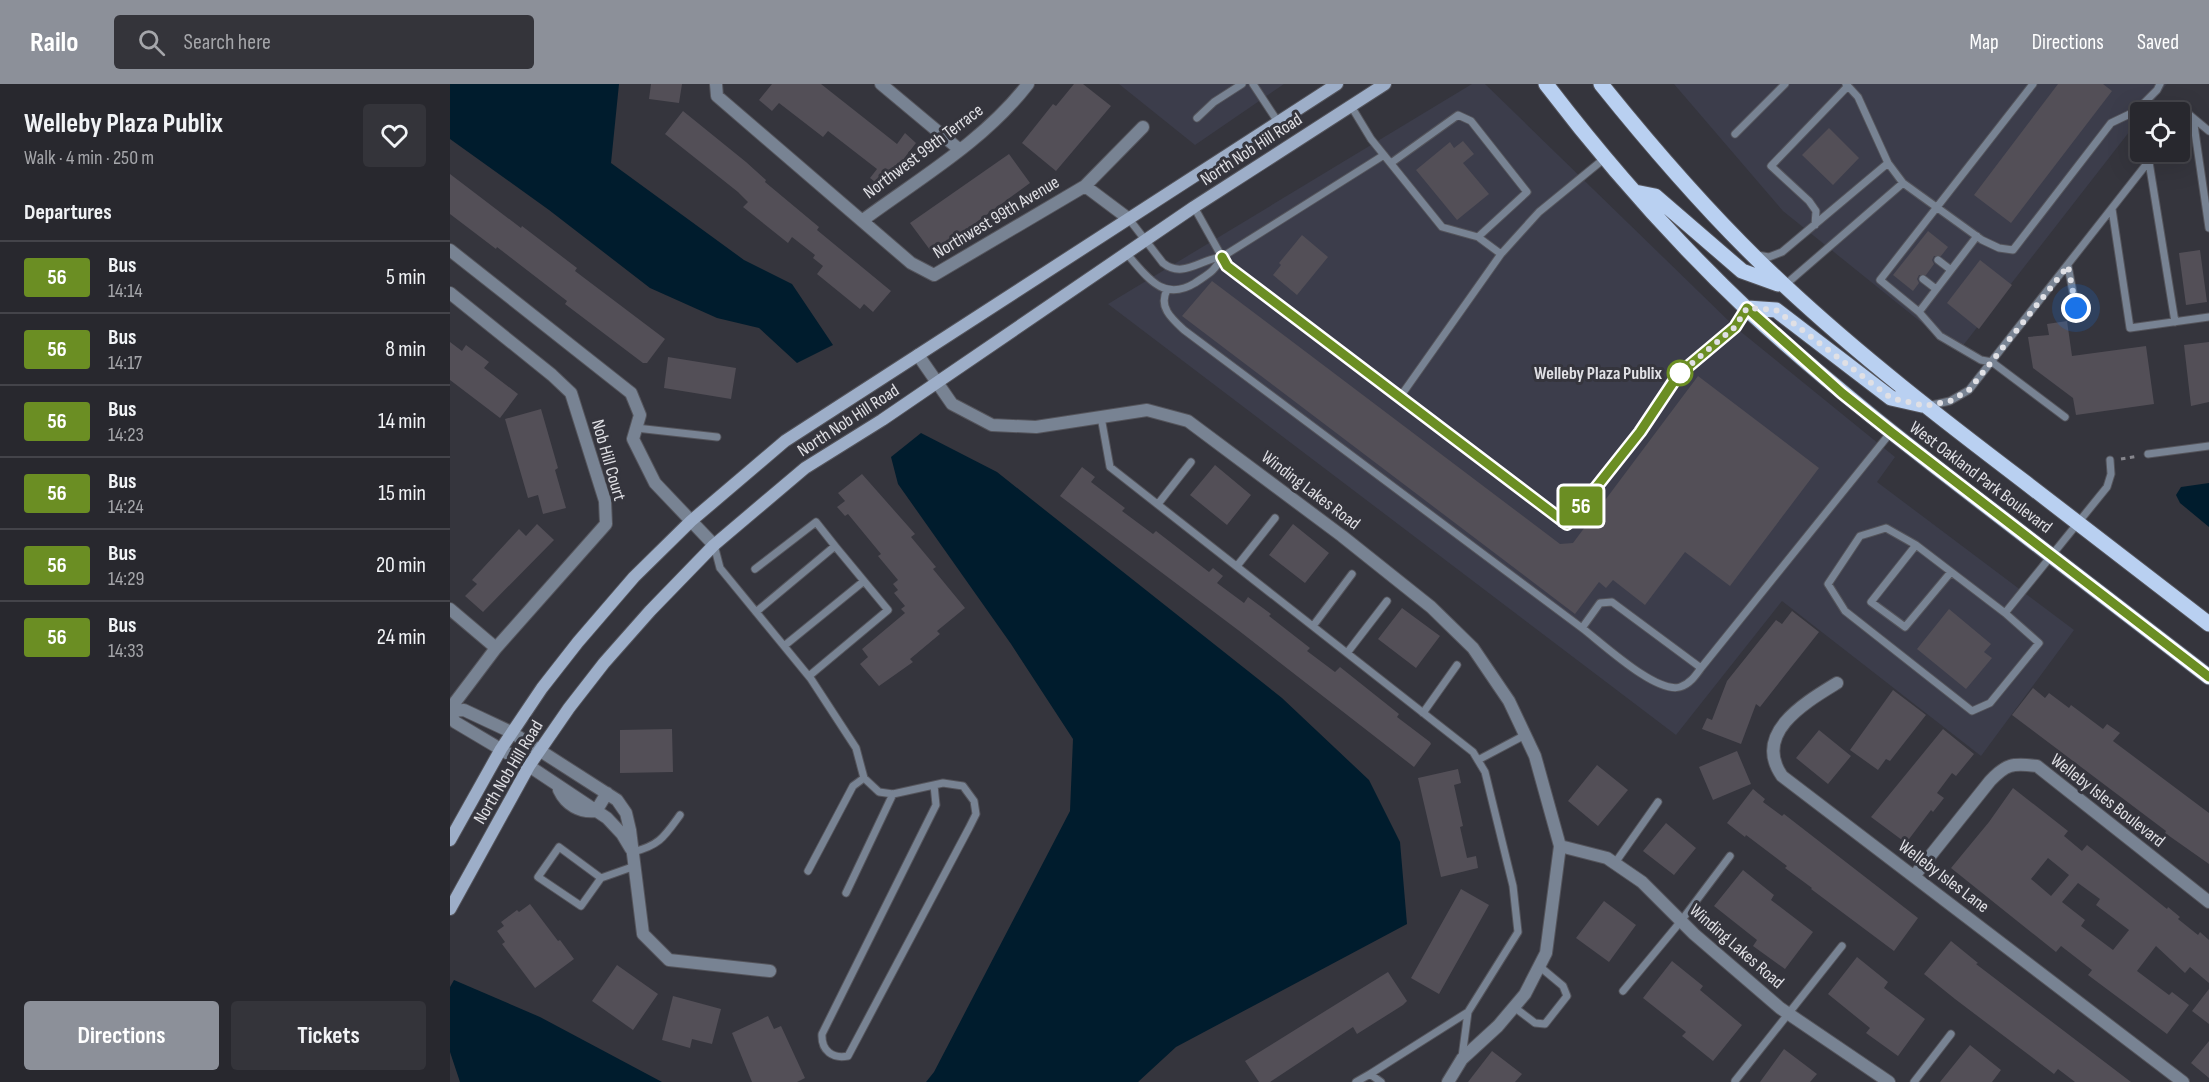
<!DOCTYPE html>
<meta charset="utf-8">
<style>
:root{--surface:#28282e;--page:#34343a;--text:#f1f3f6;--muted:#a5a6aa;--line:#44444a;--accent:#8c9099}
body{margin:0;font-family:"Sofia Sans Condensed",sans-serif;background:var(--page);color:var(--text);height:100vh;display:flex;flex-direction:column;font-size:22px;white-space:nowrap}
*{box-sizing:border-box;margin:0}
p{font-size:20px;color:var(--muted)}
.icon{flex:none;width:33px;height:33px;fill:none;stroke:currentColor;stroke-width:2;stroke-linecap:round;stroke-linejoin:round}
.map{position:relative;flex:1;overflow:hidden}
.panel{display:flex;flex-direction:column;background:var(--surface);width:450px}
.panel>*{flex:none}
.badge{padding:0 12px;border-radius:4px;font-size:21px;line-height:39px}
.tools{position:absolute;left:1680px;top:18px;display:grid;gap:12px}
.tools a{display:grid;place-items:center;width:60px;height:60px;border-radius:6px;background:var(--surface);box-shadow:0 6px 24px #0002,0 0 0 2px var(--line);font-size:30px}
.you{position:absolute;width:30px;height:30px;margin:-15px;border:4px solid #fff;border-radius:50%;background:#1a73e8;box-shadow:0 0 0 9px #1a73e833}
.map>.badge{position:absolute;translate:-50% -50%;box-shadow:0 0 0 3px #fff}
h2{padding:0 24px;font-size:22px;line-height:54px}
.round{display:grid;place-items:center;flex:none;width:63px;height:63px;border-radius:6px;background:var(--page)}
.headline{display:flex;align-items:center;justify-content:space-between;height:102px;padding:0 24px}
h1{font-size:28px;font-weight:700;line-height:45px}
.primary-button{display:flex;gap:12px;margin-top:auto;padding:12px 24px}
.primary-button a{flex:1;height:69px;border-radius:6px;background:var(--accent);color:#fff;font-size:24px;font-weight:700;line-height:69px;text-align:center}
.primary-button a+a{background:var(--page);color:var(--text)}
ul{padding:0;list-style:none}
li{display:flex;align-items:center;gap:18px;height:72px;padding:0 24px;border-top:2px solid var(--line)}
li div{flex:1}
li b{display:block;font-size:22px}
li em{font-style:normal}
li .badge{min-width:66px;font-weight:700;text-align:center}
header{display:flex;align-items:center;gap:36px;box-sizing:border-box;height:84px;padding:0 30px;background:var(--accent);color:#fff}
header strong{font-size:28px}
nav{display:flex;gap:33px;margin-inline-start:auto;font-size:21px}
.search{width:420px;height:54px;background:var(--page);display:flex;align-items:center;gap:15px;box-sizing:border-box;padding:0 21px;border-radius:6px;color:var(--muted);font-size:22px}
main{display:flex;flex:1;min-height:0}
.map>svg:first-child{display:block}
</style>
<header>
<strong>Railo</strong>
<div class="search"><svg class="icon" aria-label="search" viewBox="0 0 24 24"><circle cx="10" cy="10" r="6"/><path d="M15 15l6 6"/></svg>Search here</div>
<nav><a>Map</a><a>Directions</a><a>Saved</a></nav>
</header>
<main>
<section class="panel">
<div class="headline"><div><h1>Welleby Plaza Publix</h1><p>Walk · 4 min · 250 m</p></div><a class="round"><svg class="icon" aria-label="heart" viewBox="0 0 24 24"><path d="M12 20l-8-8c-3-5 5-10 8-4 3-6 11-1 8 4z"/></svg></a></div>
<h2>Departures</h2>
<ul>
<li><span class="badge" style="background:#6b8e23;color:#fff">56</span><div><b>Bus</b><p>14:14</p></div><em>5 min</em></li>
<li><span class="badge" style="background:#6b8e23;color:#fff">56</span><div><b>Bus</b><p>14:17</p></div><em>8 min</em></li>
<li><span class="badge" style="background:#6b8e23;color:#fff">56</span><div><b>Bus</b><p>14:23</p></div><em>14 min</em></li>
<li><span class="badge" style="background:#6b8e23;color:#fff">56</span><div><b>Bus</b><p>14:24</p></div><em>15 min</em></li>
<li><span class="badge" style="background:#6b8e23;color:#fff">56</span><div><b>Bus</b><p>14:29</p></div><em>20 min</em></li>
<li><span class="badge" style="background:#6b8e23;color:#fff">56</span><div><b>Bus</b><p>14:33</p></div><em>24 min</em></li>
</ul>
<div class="primary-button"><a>Directions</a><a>Tickets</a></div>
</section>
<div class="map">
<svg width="1759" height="998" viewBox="0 0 1759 998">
<rect width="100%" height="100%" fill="#35353d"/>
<!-- built -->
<path fill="#3c3d4b" d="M669 0H834L745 61Z
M1022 0H1035L1285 243 1445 373 1427 398 1624 546 1531 672 1332 517 1226 651 658 220Z
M1224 0H1717L1695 28H1690V34L1508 268 1333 127Z"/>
<!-- water -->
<path fill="#001c2d" d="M0 0H169L161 79 294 176 342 200 383 261 347 279 309 244 267 234 200 204 99 126 0 55Z
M471 349 547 388 832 614 919 696 950 758 957 840 726 963 688 998H476L484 988 620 727 623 655 561 560 448 400 441 373Z
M1759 399V443L1730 419 1726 411 1731 403Z
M4 896 90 933 212 998H10L0 968V903Z"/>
<!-- building -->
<path fill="#534f57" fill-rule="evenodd" d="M201 0H232L229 19 199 15Z
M322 0H371L447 60 455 49 466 59 432 103 420 94 427 85 378 47 373 53 329 19 322 27 309 16Z
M624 0H633L661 22 606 87 572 59 603 20 606 22Z
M1608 0H1653L1662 7 1561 139 1524 111Z
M233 27 296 78 316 96 315 98 369 143 367 146 441 207 423 228 414 220 410 225 367 190 373 182 363 174 365 171 342 153 338 159 293 123 298 118 288 108 215 50Z
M1379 44 1409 74 1383 101 1352 71Z
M1013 57 1024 70 1013 79 1039 110 1007 136 966 86 1000 58 1004 64Z
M559 70 580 99 483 170 460 139Z
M0 90 71 144 72 142 127 184 125 187 215 255 197 279H193L115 220 117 217 47 163 46 165 0 130Z
M1478 147 1498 163 1491 172H1484L1482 176 1484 180 1476 191H1469L1467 195 1469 199 1463 207 1443 191Z
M852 151 878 173 847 211 823 191 831 181 829 179Z
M1750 166 1757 218 1736 221 1729 169Z
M1530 176 1562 201 1529 245 1497 219Z
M762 197 1110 460 1123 459 1248 292 1369 384 1280 502 1235 468 1195 521 1163 496 1156 504 1149 498 1125 530 732 232Z
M1617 237 1622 272 1696 262 1704 320 1626 331 1623 314 1583 284 1578 253 1599 251 1597 240Z
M0 258 12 267 16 261 39 278 34 284 68 310 50 334 0 296Z
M1759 258V318L1741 322 1734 261Z
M218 273 286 284 281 315 214 304Z
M91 325 108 384 105 386 116 424 93 430 88 411 78 414 55 335Z
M765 381 801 411 777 441 740 411Z
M632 383 645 393 641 398 675 424 672 427 703 450 706 447 759 488 763 484 773 492 767 499 794 519 798 513 821 530 819 532 860 564 857 567 885 588 890 583 949 630 947 633 980 658 981 660 964 683 788 546 610 412Z
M412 390 465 450 461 453 486 483 483 485 515 524 487 547 490 550 460 575 463 578 429 602 410 580 418 573 412 565 455 529 451 525 455 522 444 509 448 506 443 500 448 496 428 472 431 470 398 430 395 432 387 423 395 417 388 409Z
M87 440 104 456 33 528 15 512 27 500 22 496 69 445 76 452Z
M843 440 879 469 855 499 819 471Z
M952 524 990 552 966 584 928 555Z
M1499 525 1541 560 1534 568 1542 574 1516 605 1467 565Z
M1342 527 1369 548 1310 623 1306 620 1291 660 1252 645 1257 634 1262 636 1277 597 1326 536 1332 540Z
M1583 604 1595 614 1599 609 1619 624 1621 621 1653 645 1657 640 1670 649 1663 657 1759 729V780L1715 749 1716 747 1562 631Z
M1443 606 1476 631 1440 677 1436 675 1428 686 1400 666Z
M222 645 223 688 170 689V646Z
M1493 645 1524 670 1506 692 1502 689 1487 709 1494 714 1483 728 1481 726 1456 759 1421 733Z
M1369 646 1401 672 1378 700 1346 674Z
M1287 667 1301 700 1263 716 1249 683Z
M1147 681 1178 706 1148 742 1118 717Z
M1008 685 1011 699 1004 701 1013 742 1010 743 1017 774 1026 772 1028 784 991 793 968 694Z
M1563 704 1618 747 1614 752 1632 767 1637 761 1717 825 1718 823 1730 833 1728 835 1748 851 1750 848 1759 856V899L1740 883 1735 889 1706 862 1687 887 1719 911 1722 908 1739 921 1717 950 1638 891 1642 886 1611 862 1606 868 1501 784 1539 738ZM1598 774 1619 791 1601 812 1581 795ZM1628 799 1650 815 1646 821 1679 846 1663 866 1631 842 1635 836 1612 818Z
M1303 705 1315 715 1313 718 1332 732 1334 730 1468 834 1444 867 1361 805 1362 804 1335 784 1337 782 1296 751 1295 753 1277 739Z
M1216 739 1246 764 1224 791 1193 767Z
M1293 786 1324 811 1321 816 1363 848 1335 885 1303 862 1307 856 1264 822Z
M1011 805 1039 821 989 910 961 894Z
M1154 817 1186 841 1159 878 1126 854Z
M80 820 108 857 110 856 124 875 85 904 52 860 55 858 47 847 54 842 51 838 67 826 69 828Z
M1501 857 1528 879 1526 880 1681 998H1625L1608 985 1604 990 1505 915 1474 890Z
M1407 873 1438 898 1434 904 1475 935 1448 972 1416 949 1420 944 1378 910Z
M1222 877 1253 902 1250 906 1292 941 1263 977 1232 952 1236 948 1193 914Z
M167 881 208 910 183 946 142 917Z
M938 888 957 917 953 921 907 950 903 943 820 998H809L795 977Z
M1759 905V940L1742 927Z
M223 912 271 925 262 960 242 955 240 964 212 956Z
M318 932 324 945 331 942 355 994 347 998H302L282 949Z
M1759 957V994L1741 979Z
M1520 961 1551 986 1542 998H1490Z
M1334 965 1367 990 1360 998H1310Z
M1042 967 1072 990 1065 998H1018Z"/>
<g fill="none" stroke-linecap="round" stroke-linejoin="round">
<!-- lane casing -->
<g stroke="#54545b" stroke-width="9">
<path id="lane" d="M803 0 828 38
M1396 0 1408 13 1438 79 1453 99 1532 156 1549 164 1563 166 1661 39 1686 27 1707 6 1710 0
M901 22 921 55 992 143 1028 153 1051 170 1089 128 1155 74
M747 34 764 18 792 0
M1743 34 1759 144
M1730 36 1736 28 1759 47
M1285 50 1335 0
M1699 78 1725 238
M941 79 1008 31 1021 37 1077 108 1028 153
M744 123 777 182 1117 440 1190 348 1228 291 1285 243 1297 224
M1662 125 1680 244 1759 233
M679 135 713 179C733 195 750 175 772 173L934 71
M1365 141 1366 127 1359 117 1321 82 1398 2
M1527 152 1469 228 1430 196 1583 0
M676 169C696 191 712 219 745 199 758 190 765 187 772 173
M1307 171 1319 173 1332 168 1438 79
M1488 176 1501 186
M1618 182 1626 224
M1473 195 1486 205
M1335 201 1453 99
M717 206C708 223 722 235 734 246L1132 544
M1469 228 1490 252 1531 276 1542 278 1615 333
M950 313 1051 170
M1477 322 1500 317 1519 306 1706 68
M651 333 660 383 1023 668 1035 688 1063 802 1068 848 1018 928
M186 344 267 353
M1698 370 1759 362
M708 420 741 378
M264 461 270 484 361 595 406 664 414 694 429 708 443 710 493 699 513 702 524 717 526 730 519 744 398 972C383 975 371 967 372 950L486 721 484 701
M1466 461 1436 444 1410 452 1378 500 1395 527 1522 627 1540 619 1589 559 1555 529 1466 461 1421 518 1455 543 1501 488
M787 482 825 434
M305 485 366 438 385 462
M306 528 385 462 438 526 359 592
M1555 529 1657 403 1661 390 1660 376
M863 542 902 490
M334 562 414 497
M897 569 937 517
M1251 584 1162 518 1150 519 1132 544C1152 559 1206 610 1230 603 1240 600 1246 591 1251 584L1441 348
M973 629 1007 581
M1028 676 1075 651
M183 768C210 761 214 753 230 731
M1165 779 1208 718
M358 787 403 702 414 694
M151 794 109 763 88 793 131 822 151 794 185 782
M396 809 443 710
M1173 907 1231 837 1280 772
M1064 923 1085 939 1095 940 1117 912 1113 902 1089 882
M920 990 1018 928 1012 973
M1285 997 1392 862
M906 998 920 990 931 998
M1464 998 1501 950"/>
</g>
<!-- street casing -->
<g stroke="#54545b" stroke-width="14">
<path id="street" d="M266 0 267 12 461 179 484 191 635 102 693 43
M431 0 510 66
M635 102 679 135
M413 136C470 94 534 57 578 0
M0 166 181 309 190 331 183 355 205 399 264 461
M0 209 102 291 121 309 155 417 156 440 46 564 0 625
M468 271 502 320 542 341 586 343 697 326 738 337 892 452 981 523 1023 564 1059 617 1085 672 1110 762 1096 869 1075 910 1048 942 1012 975 998 998
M0 525 46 564
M1387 599C1356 618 1302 649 1332 692L1733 998
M0 627 14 626 61 648 167 716 176 729 180 746 193 850 219 876 320 887
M0 630 5 638 79 682 157 734 172 750 181 765
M109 706C116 721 130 729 146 727L157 709
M1110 762 1157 774 1192 798 1244 850 1330 924 1439 998
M1465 791 1540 697C1556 680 1562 679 1587 682L1759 818"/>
</g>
<!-- secondary casing -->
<g stroke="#54545b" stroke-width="14">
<path id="secondary" d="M0 756 51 665 92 604 128 558 184 493 241 437 335 357 887 0
M0 825 79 682 119 624 154 579 200 527 264 461 355 384 432 336 744 123 935 0"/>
</g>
<!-- primary casing -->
<g stroke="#54545b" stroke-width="17">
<path id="primary" d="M1096 0C1157 80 1225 157 1298 226 1377 299 1462 365 1547 430 1618 484 1688 539 1759 593
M1151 0C1208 71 1267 139 1334 201 1410 272 1493 336 1576 399 1637 446 1698 493 1759 540
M1185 108 1205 112 1292 187 1328 200
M1297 224 1326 226 1441 314 1472 321"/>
</g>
<!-- path -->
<path stroke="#86868d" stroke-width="3" stroke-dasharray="4.5 4.5" stroke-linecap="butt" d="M1671 375 1688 372"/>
<!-- lane -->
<use href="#lane" stroke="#788393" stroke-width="7"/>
<!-- street -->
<use href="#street" stroke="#788393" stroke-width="12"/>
<!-- secondary -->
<use href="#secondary" stroke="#9daec8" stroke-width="12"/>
<!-- primary -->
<use href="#primary" stroke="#b9d0f1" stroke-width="15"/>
</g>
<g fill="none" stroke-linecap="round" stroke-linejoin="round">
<!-- line casing -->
<g stroke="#fff" stroke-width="14">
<path id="line" d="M772 173 777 182 1117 440 1190 348 1228 291 1285 243 1297 224 1392 309 1441 348 1759 593"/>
</g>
<!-- line -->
<use href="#line" stroke="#6b8e23" stroke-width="9"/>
<!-- walk -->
<path stroke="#e0e0e5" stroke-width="6" stroke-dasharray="0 10.8" d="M1230 289 1228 291 1285 243 1297 224 1326 226 1441 314 1475 322 1500 317 1519 306 1618 182 1626 224"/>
</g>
<!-- markers -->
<circle fill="#fff" stroke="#6b8e23" stroke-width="3" cx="1230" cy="289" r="12"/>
<g text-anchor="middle" stroke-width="6" stroke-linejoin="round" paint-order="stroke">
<!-- street labels -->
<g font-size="18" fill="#e0e0e5" stroke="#35353d">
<text transform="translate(801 65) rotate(-33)" y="6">North Nob Hill Road</text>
<text transform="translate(473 67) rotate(-37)" y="6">Northwest 99th Terrace</text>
<text transform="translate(546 133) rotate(-31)" y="6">Northwest 99th Avenue</text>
<text transform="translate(398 336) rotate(-33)" y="6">North Nob Hill Road</text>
<text transform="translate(159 376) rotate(74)" y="6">Nob Hill Court</text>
<text transform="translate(1531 393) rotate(37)" y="6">West Oakland Park Boulevard</text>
<text transform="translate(861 406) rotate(37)" y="6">Winding Lakes Road</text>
<text transform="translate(58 688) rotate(-59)" y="6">North Nob Hill Road</text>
<text transform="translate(1658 716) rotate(38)" y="6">Welleby Isles Boulevard</text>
<text transform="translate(1494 792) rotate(37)" y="6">Welleby Isles Lane</text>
<text transform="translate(1287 862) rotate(41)" y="6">Winding Lakes Road</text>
</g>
<!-- stop labels -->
<g font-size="18" font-weight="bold" fill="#e0e0e5" stroke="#35353d" text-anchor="end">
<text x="1212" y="295">Welleby Plaza Publix</text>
</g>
</g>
</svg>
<div class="tools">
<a><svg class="icon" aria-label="locate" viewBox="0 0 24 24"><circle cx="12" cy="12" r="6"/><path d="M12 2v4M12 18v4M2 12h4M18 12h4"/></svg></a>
</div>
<div class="you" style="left:1626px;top:224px"></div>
<b class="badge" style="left:1131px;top:422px;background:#6b8e23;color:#fff">56</b>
</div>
</main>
